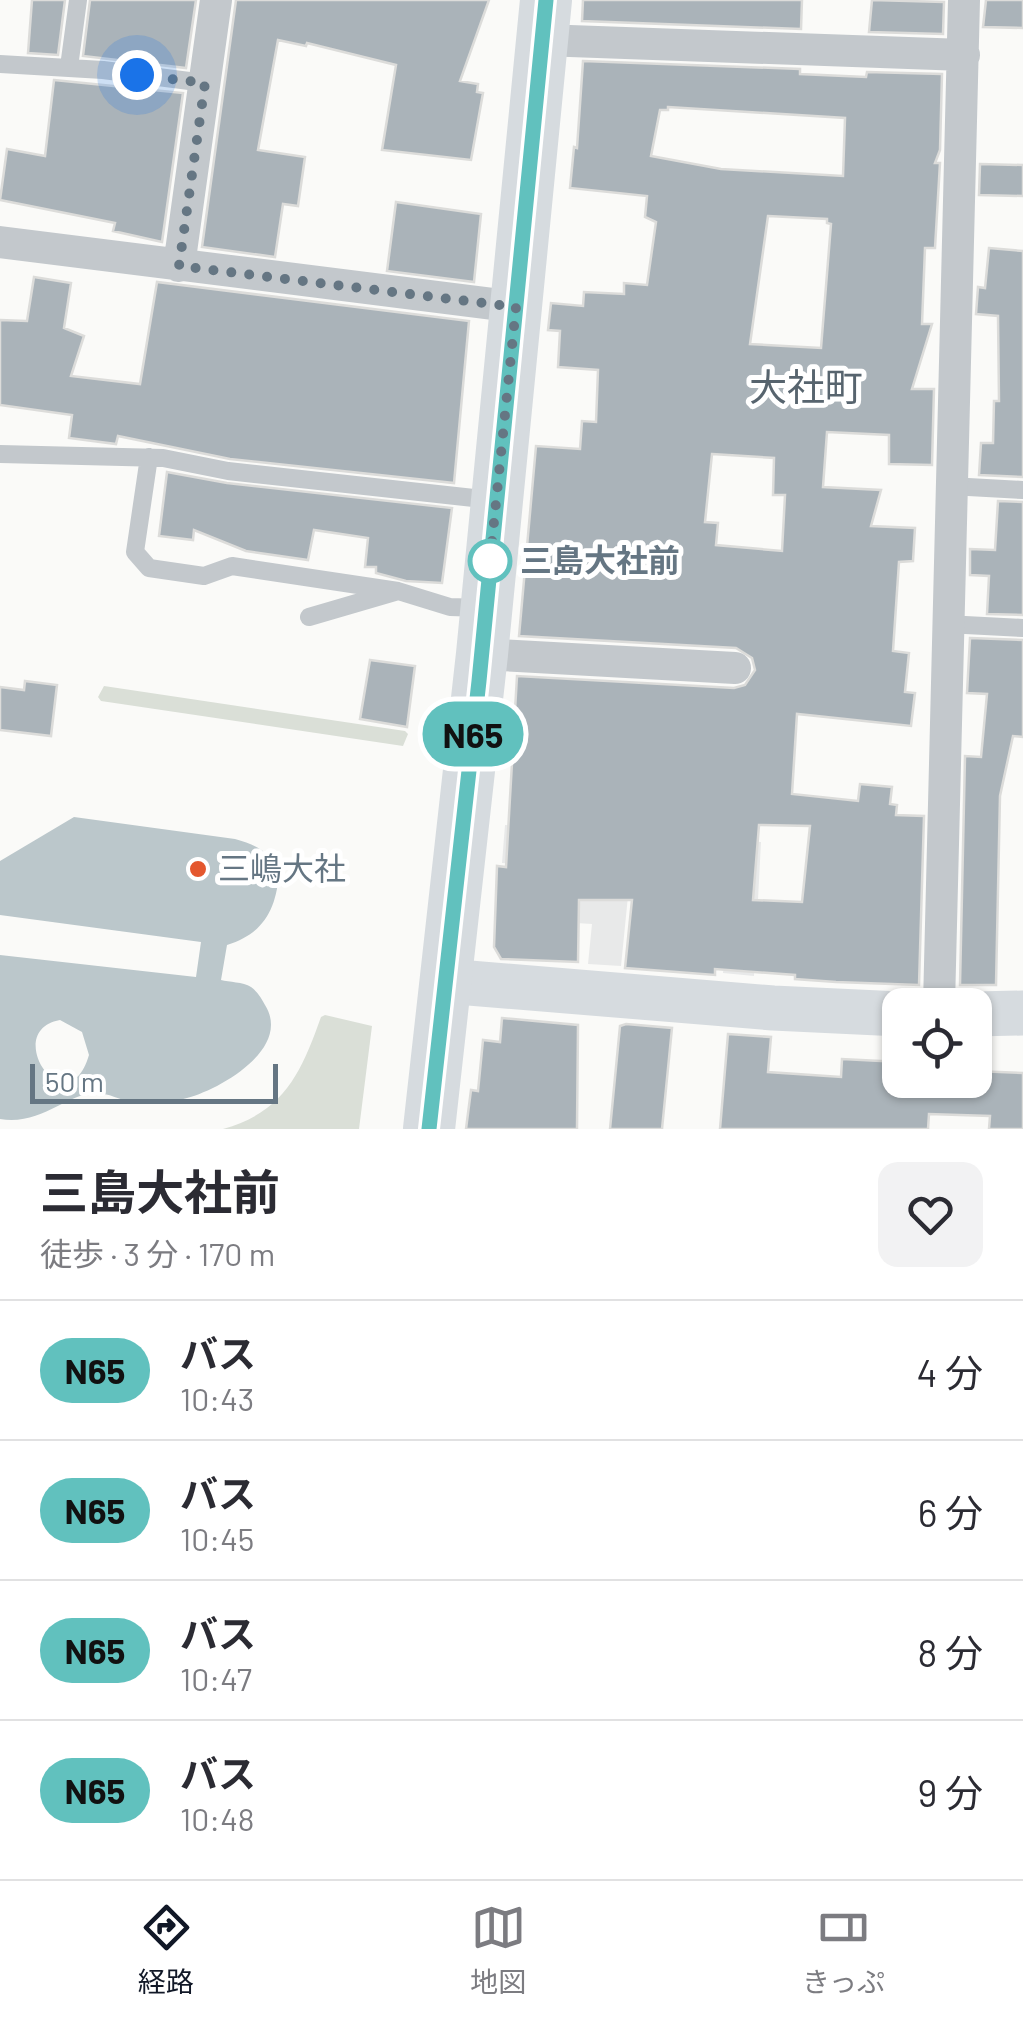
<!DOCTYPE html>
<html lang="ja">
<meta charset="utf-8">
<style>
:root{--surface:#fff;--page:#f2f2f3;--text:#2b2b33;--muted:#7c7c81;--line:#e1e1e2;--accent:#111827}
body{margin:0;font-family:Barlow,"Noto Sans JP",sans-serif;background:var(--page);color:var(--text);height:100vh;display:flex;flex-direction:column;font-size:38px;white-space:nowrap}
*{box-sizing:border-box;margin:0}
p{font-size:32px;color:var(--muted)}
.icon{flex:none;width:55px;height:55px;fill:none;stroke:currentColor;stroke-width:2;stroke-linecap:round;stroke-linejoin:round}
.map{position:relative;height:1129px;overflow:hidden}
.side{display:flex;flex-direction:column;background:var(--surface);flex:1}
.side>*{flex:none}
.badge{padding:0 20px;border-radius:32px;font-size:35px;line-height:65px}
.controls{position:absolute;left:882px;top:988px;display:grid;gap:20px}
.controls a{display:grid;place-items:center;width:110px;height:110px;border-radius:20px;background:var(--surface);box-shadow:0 2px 8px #0004;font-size:50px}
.scale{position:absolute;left:30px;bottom:25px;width:248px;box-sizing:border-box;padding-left:10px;border:5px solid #657683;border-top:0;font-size:28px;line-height:35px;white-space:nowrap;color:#657683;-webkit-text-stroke:8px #fff;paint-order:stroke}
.you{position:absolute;width:50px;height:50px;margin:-25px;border:8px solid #fff;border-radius:50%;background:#1a73e8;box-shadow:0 0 0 15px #1a73e833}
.map>.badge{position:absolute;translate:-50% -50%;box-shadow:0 0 0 5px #fff}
.round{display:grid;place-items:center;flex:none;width:105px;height:105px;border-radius:20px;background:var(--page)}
.overview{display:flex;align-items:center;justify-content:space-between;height:170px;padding:0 40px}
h1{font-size:48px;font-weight:700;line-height:75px}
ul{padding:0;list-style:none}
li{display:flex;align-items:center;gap:30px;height:140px;padding:0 40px;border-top:2px solid var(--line)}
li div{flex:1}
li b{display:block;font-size:38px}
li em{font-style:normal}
li .badge{min-width:110px;font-weight:700;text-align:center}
.tab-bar{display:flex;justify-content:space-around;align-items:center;height:140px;border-top:2px solid var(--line);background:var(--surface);font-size:28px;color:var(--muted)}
.tab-bar a{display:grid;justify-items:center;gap:5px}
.tab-bar .current{color:var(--accent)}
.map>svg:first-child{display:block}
</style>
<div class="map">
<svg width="1023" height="1129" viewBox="0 0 1023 1129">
<rect width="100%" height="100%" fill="#fafaf8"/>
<!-- built -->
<path fill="#e8e9e9" d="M505 825 761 842 754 976 723 973 728 892 628 896 621 966 588 964 592 924 576 923 559 866 502 863Z"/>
<!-- green -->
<path fill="#dadfd7" d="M104 686 405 731 408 734 403 746 101 701 98 697Z
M325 1015 372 1026 359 1129H223C284 1112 301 1073 321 1017Z"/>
<!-- water -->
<path fill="#bbc7cb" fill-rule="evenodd" d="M74 817 235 839C256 845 269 851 279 871 277 908 264 934 227 945L221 980C229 982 243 982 251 987 257 991 262 999 265 1005 292 1048 221 1089 187 1098 171 1102 150 1106 133 1103 121 1100 108 1093 96 1093 67 1093 41 1126 0 1119V955L196 977 201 942 0 915V861ZM60 1020 82 1032 89 1055C67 1129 0 1031 60 1020Z"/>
<!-- building -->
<path fill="#aab3b9" stroke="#dcdcda" stroke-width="2.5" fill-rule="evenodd" d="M32 0H65L58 55 28 53Z
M90 0H196L186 68 83 56Z
M236 0H489L460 81 478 84 477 92 483 93 471 160 382 150 396 65 307 43 306 46 278 40 258 150 305 157 298 206 283 204 275 257 202 247Z
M583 0H802L801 29 582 21Z
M872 0 944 2 943 34 869 32Z
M986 0H1023V28L983 27Z
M583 61 800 69V74L866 77 867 72 942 74 940 150 935 163H940L935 248H925L922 324H932L912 389H934L932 465 889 464V435L827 432 823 487 881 490 871 526 915 528 913 561 899 562 893 651 909 653 905 692 915 693 911 726 797 714 792 794 858 801 860 784 892 787 890 804 897 805 896 815 924 816 919 985 836 982 795 979V975L715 969V975L625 968 632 900H579L578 962 501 959 494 947 497 866 506 867 517 676 734 688 745 685 755 670 752 658 736 648 519 636 536 446 580 449 582 421 596 422 598 370 558 367 560 331 548 330 551 303 583 306 584 292 624 294V283L647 285 656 222 645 217 647 196 570 188 574 147 577 148ZM668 107 845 118 843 176 721 169 651 156 660 110H668ZM768 216 827 219V223L831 224 821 348 750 344ZM712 454 774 458 773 495H785L782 551 716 545 718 523 705 522ZM759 825 810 826 802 902 753 900Z
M54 80 183 93 162 242 113 231 115 223 0 200 7 149 45 156Z
M980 164 1023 165V196L979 195Z
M396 202 481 214 474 282 387 271Z
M989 248 1023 251V477L979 475 981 443H993L994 401H999L998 316 976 314 978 287 985 288Z
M34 277 71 283 64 328 84 336 71 376 140 384 157 282 469 321 454 483 230 459 118 436 116 444 69 438 72 415 0 405V320L27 321Z
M167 472 227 483 452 508 442 583 406 581 376 573V567H365L368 538 314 530 308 560 246 551 194 530 193 540 159 536Z
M998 501 1023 502V615L987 614 989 576 970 575V549L995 550Z
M970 638 1023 640V737L1013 736 1000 796 996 985H960L965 756 981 757 987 694 967 693Z
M370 660 415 666 407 727 360 719Z
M25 681 57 685 51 736 0 730V687L24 690Z
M502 1018 578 1025 577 1129H466L471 1090 478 1091 483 1040 500 1042Z
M626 1024 672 1028 662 1129H610L620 1026Z
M728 1034 771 1037 768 1072 841 1077 842 1059 900 1062V1080H975V1071L1023 1073V1129H989L990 1116 929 1114 928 1129H720Z"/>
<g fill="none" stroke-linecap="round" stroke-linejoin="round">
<!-- lane -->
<path stroke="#c3c8cc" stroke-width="18" d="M0 64 103 70 205 83
M69 67 78 0
M0 454 163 458 228 471 492 500
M149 457 135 552 149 568 204 576 232 566 398 591
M950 486 1023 490
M309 617 398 591 450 607 482 608
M946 624 1023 628"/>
<!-- street -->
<path stroke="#c3c8cc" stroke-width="32" d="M542 40 964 55
M0 242 516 307
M179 266 216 0
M482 654 735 668
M939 1005 964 0"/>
<!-- secondary -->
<path stroke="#d6dbdf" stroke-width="45" d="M445 981 773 1008 900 1014
M975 1014 1023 1013"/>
<!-- primary -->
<path stroke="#d6dbdf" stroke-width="52" d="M429 1129 482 654 546 0"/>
</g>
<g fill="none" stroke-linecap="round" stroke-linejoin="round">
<!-- line casing -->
<g stroke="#fff" stroke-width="22">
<path id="line" d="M429 1129 479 681 546 0"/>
</g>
<!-- line -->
<use href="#line" stroke="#61c1be" stroke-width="15"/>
<!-- walk -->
<path stroke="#657683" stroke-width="10" stroke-dasharray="0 18" d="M137 75 205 83 179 266 516 307 490 561"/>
</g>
<!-- markers -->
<circle fill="#fff" stroke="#61c1be" stroke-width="5" cx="490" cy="561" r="20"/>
<circle fill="#e4572e" stroke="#fff" stroke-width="4" cx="198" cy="869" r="10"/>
<g text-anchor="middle" stroke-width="10" stroke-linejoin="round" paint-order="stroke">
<!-- stop labels -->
<g font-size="32" font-weight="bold" fill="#657683" stroke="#fff" text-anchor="start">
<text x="520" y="572">三島大社前</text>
</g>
<!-- poi labels -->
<g font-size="32" fill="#657683" stroke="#fff" text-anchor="start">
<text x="218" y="880">三嶋大社</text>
</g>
<!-- quarter labels -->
<g font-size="38" fill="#57646e" stroke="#fff">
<text x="806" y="401">大社町</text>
</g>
</g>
</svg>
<div class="controls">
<a><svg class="icon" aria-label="locate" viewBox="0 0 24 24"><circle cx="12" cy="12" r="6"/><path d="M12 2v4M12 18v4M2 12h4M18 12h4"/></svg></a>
</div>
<div class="scale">50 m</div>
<div class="you" style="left:137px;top:75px"></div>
<b class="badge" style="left:473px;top:734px;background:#61c1be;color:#111">N65</b>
</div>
<section class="side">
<div class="overview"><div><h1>三島大社前</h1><p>徒歩 · 3 分 · 170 m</p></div><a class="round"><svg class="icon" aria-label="heart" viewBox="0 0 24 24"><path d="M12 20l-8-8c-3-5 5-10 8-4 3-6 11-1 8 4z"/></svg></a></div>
<ul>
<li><span class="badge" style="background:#61c1be;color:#111">N65</span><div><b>バス</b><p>10:43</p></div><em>4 分</em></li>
<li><span class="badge" style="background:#61c1be;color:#111">N65</span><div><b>バス</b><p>10:45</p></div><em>6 分</em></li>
<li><span class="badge" style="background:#61c1be;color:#111">N65</span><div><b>バス</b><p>10:47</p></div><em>8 分</em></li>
<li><span class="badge" style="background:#61c1be;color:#111">N65</span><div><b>バス</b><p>10:48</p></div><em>9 分</em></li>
</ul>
</section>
<nav class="tab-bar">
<a class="current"><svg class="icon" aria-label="directions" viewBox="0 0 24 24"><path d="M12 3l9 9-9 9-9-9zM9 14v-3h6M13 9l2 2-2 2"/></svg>経路</a>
<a><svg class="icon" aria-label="map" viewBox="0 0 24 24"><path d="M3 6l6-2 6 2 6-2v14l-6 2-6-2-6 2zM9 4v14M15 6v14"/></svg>地図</a>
<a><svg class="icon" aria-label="tickets" viewBox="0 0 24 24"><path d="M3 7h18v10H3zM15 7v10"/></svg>きっぷ</a>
</nav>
